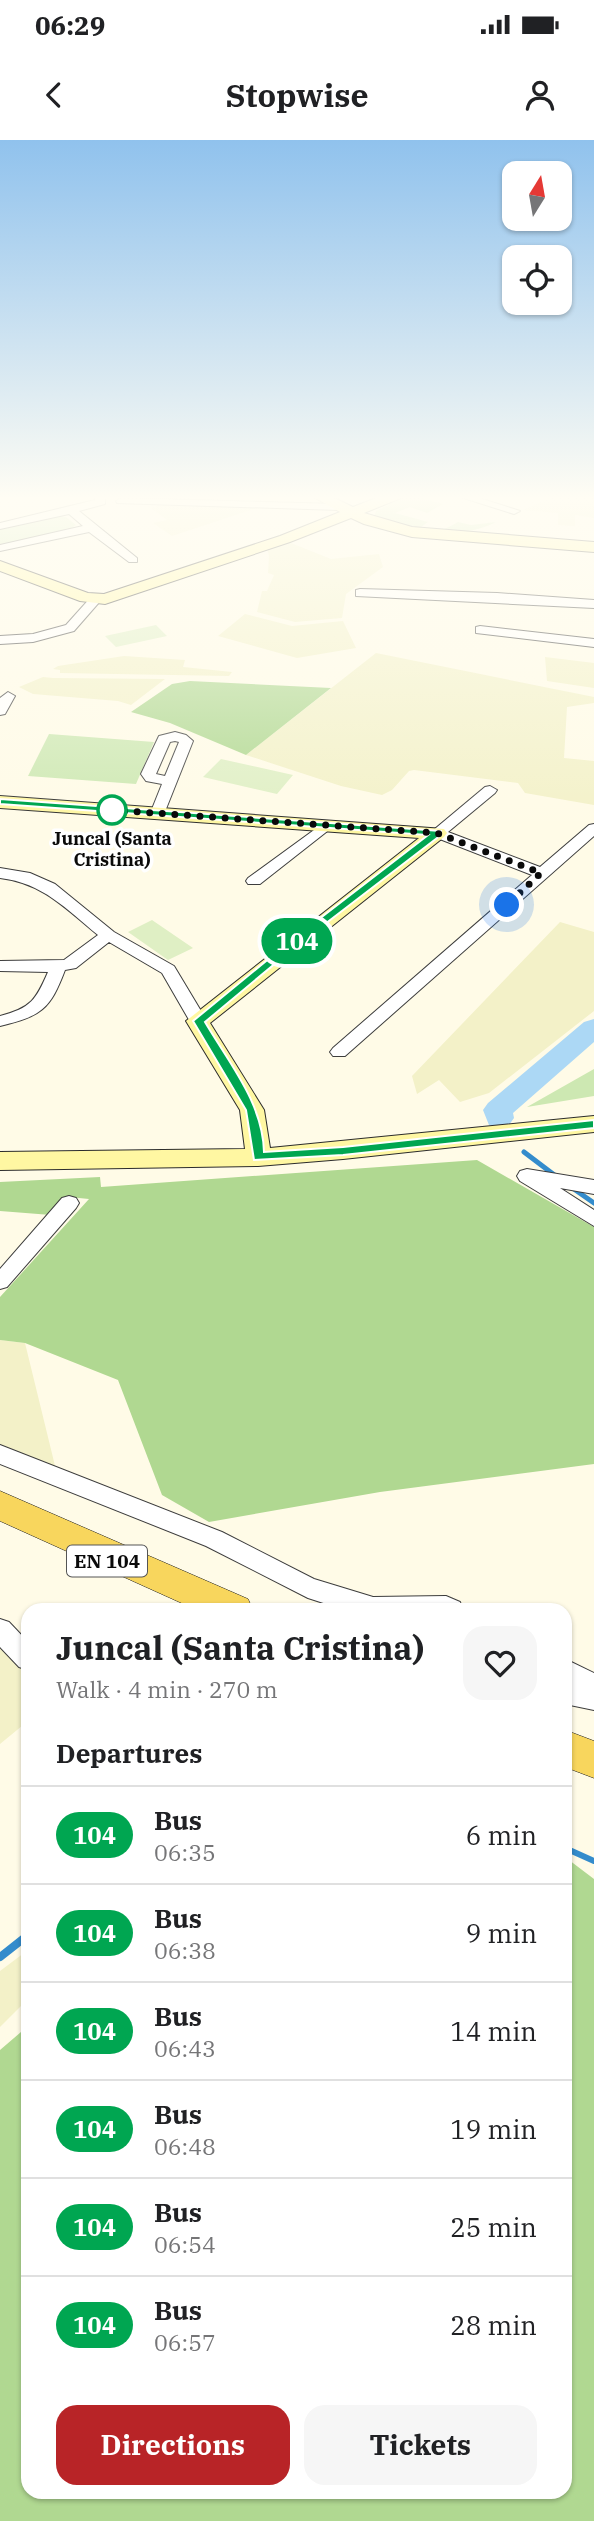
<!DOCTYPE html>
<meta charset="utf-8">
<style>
:root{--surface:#fff;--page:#f6f6f6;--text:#202124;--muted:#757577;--line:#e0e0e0;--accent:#b82427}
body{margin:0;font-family:"IBM Plex Serif",serif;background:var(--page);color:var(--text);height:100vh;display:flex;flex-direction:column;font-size:26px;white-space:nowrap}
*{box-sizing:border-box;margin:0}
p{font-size:23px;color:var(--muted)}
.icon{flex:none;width:38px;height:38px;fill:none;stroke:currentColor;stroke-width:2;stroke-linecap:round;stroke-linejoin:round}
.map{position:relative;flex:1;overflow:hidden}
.panel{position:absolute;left:21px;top:1463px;width:551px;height:896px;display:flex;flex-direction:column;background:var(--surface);border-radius:21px;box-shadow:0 2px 5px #0004}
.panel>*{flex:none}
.badge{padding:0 14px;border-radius:23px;font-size:24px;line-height:46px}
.needle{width:46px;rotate:11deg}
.tools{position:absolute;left:502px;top:21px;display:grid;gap:14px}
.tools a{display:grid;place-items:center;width:70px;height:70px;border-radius:14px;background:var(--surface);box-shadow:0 2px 5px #0004;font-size:35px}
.you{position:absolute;width:35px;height:35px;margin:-18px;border:5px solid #fff;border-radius:50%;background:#1a73e8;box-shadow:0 0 0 10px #1a73e833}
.map>.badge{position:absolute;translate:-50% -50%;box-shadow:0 0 0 4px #fff}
h2{padding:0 35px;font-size:26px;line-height:63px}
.round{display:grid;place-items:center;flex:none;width:74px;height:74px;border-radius:21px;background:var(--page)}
.head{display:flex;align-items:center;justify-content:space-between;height:119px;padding:0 35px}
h1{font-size:33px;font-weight:700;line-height:52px}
.primary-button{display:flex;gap:14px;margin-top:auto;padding:14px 35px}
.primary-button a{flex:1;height:80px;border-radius:21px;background:var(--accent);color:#fff;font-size:28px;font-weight:700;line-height:80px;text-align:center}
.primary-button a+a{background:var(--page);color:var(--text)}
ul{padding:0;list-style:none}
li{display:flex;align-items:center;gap:21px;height:98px;padding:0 35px;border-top:2px solid var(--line)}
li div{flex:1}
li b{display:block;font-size:26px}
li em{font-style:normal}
li .badge{min-width:77px;font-weight:700;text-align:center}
.status{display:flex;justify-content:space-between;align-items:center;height:49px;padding:0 35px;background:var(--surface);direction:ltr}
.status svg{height:19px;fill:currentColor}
header{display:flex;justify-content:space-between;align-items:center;height:91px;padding:0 35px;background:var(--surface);font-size:32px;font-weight:700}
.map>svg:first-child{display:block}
</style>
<div class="status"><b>06:29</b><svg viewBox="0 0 49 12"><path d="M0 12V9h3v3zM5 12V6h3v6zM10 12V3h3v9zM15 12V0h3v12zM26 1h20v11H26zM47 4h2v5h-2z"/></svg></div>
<header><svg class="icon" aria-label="back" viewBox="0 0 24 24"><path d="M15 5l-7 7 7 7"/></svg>Stopwise<svg class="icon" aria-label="person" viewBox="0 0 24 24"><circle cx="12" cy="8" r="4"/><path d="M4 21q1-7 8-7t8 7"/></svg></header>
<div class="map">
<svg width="594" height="2381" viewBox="0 0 594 2381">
<rect width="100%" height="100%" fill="#fffbe7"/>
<!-- farmland -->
<path fill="#f3f1c8" d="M556 355H594V378L575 375V386L558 385V373L523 370Z
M166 363 263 366 172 396 153 383 167 380 151 368Z
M286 401 331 419 379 414 383 427 346 454 342 478 295 482 257 472 262 451H267L274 435 268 433 269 416 267 408Z
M245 474 292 486 343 481 356 508 297 518 218 496Z
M376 513 594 557V563L567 567 564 618 594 621V665L525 653 518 643 414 630 409 631 392 650 382 655 341 646 246 615Z
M124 516 185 520 183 527 232 532 229 536 60 533V530L53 529 58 526Z
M545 517 594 523V548L547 541Z
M43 537 53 538 165 539 131 565 118 561 33 554 19 547Z
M560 782 594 792V871L489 953 460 962 439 940 417 954 412 936Z
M0 1200 25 1203 57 1334 0 1308Z
M0 1503 28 1533V1581L0 1604Z
M28 1810V1859L0 1887V1831Z"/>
<!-- green -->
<path fill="#cde8b2" d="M408 355H424L421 358 443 364 427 373 410 367 395 373 428 382 421 387C440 392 442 391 458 382L471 385 496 382C465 399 405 395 374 377L376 371Z
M59 376 66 377 76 385 70 389 0 405V389Z
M49 594 154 602 136 644 28 636Z
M594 929V956L527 967Z"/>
<!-- forest -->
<path fill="#b0d891" d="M190 541 331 548 246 615 170 583 131 572 172 544Z
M477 1020 594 1087V1324L380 1352 209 1382 162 1355 118 1240 25 1203 0 1200V1157L89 1059 69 1057 51 1075 0 1071V1042L100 1037 101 1047Z
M565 1717 594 1739V2381H0V1910L28 1886V2352H565Z"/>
<!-- pitch -->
<path fill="#dfefc4" d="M156 485 167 496 116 507 105 496Z
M221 619 293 635 277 654 203 637Z
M152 780 193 808 168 820 128 792Z"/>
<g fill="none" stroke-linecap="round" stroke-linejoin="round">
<!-- stream-far2 -->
<path stroke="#348ccc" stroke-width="5" d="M524 1012 557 1037
M571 1047 594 1063"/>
<!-- stream-far1 -->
<path stroke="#348ccc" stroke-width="6" d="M565 1708 594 1721"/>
<!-- stream -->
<path stroke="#348ccc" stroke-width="8" d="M0 1817 28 1795"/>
<!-- river -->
<path fill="#acd8f5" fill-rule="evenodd" d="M594 879V902L513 973 514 978 509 985 499 988 489 985 483 970 488 963 584 882Z"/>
<!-- street casing -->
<g stroke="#3d3d3d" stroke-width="2">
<path id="street" d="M95 355H105V364L79 371 137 418V422H129L89 392 0 411V405L83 386 69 374 0 389V383L95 360Z
M454 355H470L520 371 514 374Z
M121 358 339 364 345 367 339 370 117 363 116 361Z
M360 449 497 453 594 460V468L356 456V450Z
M96 455 102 459 74 491 33 502 0 504V496L33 494 66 485 92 456Z
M480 486 594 499V507L476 493V487Z
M8 552 15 556 5 574 0 575V558Z
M175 592 186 595 193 601 164 674 157 678 150 674 162 644 146 641 141 634 159 596ZM175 601 179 602 165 636 156 634 170 602Z
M490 646 497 650 495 653 448 692 540 727 589 685 594 684V696L345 916H333L330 912 333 908 532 735 432 696 430 693 485 647Z
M325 682 330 683 332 686 330 689 260 744H248L246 741 248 738Z
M0 728 30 733 55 744 114 792 174 826 207 881 204 885H192L162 833 109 802 76 828 65 830C50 870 41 876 0 886V876C31 868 36 860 48 832L0 831V821L64 820 98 795C66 769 43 743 0 738Z
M527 1029 594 1040V1054L560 1048 594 1070V1086L520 1041 517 1036 520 1031Z
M69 1056 76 1058 79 1063 76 1068 7 1147 0 1149V1129L62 1058Z
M0 1305 222 1392 314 1439 373 1457 446 1456 460 1462 463 1470H345L308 1458 206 1406 0 1324Z
M0 1479 9 1482 28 1502V1530L19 1527 0 1507Z
M565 1519 594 1533V1570L565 1564Z"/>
</g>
<!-- secondary casing -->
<g stroke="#2c2c2c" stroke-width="2">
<path id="secondary" d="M310 355H328L353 367 384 355H403L401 358 364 373 412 387 594 402V412L412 397 364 384 351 378 290 402 105 464 80 461 0 431V421L88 453 104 454 280 396 340 372Z
M0 656 444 689 447 693 444 697 210 883 264 970 270 1008 594 976V992L343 1019 258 1026 0 1030V1012L245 1009 240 970 186 881 419 698 0 668Z"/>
</g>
<!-- primary casing -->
<g stroke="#1b1b1b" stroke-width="1">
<path id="primary" d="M0 1351 248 1459 253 1470H197L0 1381Z
M565 1590 594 1601V1638L565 1627Z"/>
</g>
<!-- street -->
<use href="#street" fill="#fff" fill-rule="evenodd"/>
<!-- secondary -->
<use href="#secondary" fill="#fff7a2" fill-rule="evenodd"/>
<!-- primary -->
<use href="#primary" fill="#f8d65d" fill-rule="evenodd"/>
</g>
<!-- sky -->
<linearGradient id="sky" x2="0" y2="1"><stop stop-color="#90c2ed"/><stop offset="0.52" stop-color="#fffdf4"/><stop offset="1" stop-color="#fffdf4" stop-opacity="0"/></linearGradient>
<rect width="594" height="688" fill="url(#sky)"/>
<!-- line -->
<path fill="#00a651" stroke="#fff" stroke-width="2" d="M0 659 441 691V695L295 807 205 882C229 923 263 963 264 1012L343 1007 594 980V988L343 1015 254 1020 246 970 193 881 288 803 428 695 0 664Z"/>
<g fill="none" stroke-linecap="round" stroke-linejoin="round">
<!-- walk -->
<path stroke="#0a0a0a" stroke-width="7" stroke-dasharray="0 12.6" d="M112 670 437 693 541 733 507 765"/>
</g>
<!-- markers -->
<circle fill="#fff" stroke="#00a651" stroke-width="3.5" cx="112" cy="670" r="14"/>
<g text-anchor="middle" stroke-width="7" stroke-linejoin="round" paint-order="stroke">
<!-- far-stop labels -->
<g font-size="18" font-weight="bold" fill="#0a0a0a" stroke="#fff">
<text x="112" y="705">Juncal (Santa<tspan x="112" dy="21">Cristina)</tspan></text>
</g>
<!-- shield labels -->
<rect fill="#fff" stroke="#545454" stroke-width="2" x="67" y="1405.5" width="80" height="31" rx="5"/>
<g font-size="19" font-weight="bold" fill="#0a0a0a">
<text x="107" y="1428">EN 104</text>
</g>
</g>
</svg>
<div class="tools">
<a><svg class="needle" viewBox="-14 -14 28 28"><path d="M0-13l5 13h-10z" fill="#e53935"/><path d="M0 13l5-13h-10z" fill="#757577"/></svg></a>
<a><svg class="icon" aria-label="locate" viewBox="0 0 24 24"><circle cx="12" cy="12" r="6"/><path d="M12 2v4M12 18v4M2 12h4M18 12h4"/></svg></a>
</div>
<div class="you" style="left:507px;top:765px"></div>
<b class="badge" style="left:297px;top:801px;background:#00a651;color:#fff">104</b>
<section class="panel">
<div class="head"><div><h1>Juncal (Santa Cristina)</h1><p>Walk · 4 min · 270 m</p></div><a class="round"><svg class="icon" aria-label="heart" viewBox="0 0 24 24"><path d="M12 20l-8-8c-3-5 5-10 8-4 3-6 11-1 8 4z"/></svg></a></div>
<h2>Departures</h2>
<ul>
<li><span class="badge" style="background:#00a651;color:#fff">104</span><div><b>Bus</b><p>06:35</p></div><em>6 min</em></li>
<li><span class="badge" style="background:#00a651;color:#fff">104</span><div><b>Bus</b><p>06:38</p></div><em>9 min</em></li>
<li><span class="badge" style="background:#00a651;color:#fff">104</span><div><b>Bus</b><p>06:43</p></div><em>14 min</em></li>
<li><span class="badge" style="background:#00a651;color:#fff">104</span><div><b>Bus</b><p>06:48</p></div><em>19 min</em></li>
<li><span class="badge" style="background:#00a651;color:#fff">104</span><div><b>Bus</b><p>06:54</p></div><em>25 min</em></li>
<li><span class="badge" style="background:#00a651;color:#fff">104</span><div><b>Bus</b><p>06:57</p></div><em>28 min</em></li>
</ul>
<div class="primary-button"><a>Directions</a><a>Tickets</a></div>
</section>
</div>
